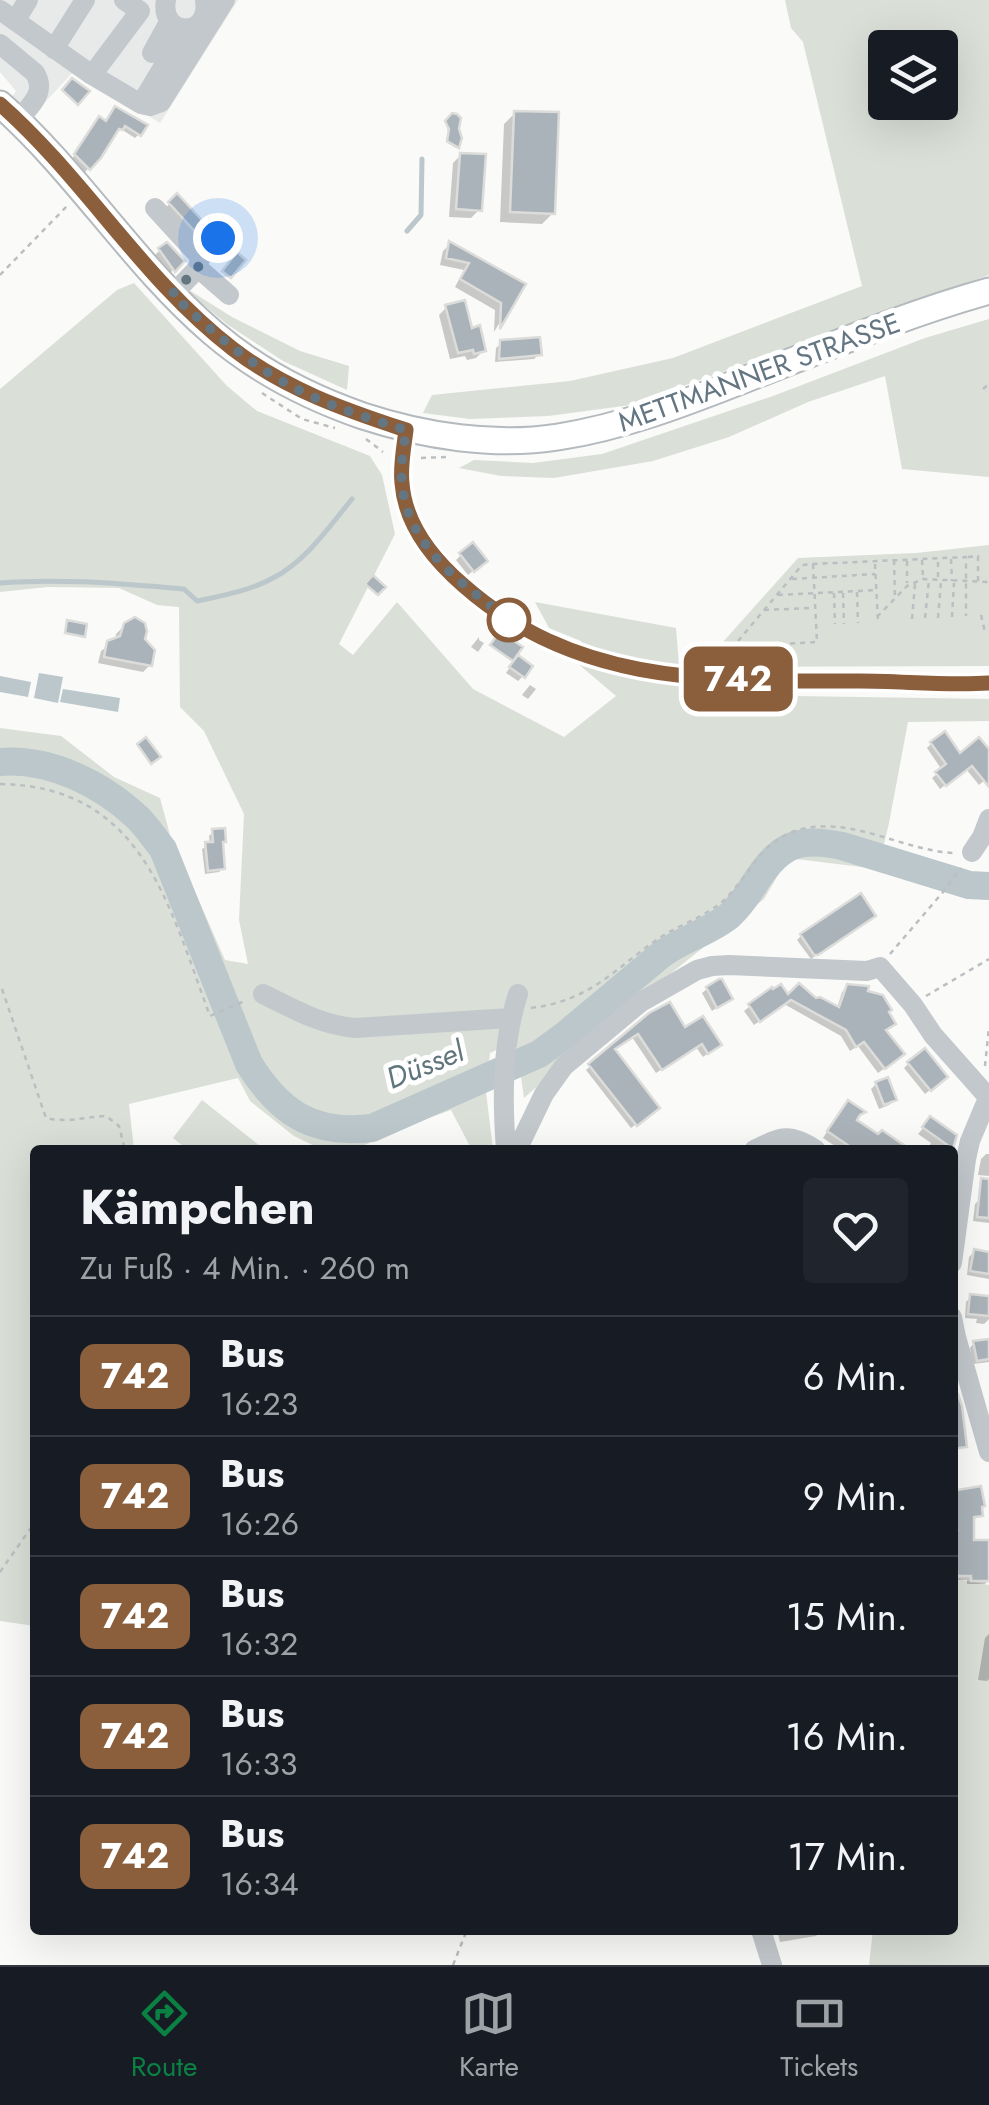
<!DOCTYPE html>
<html lang="de">
<meta charset="utf-8">
<style>
:root{--surface:#171b24;--page:#20242c;--text:#f1f3f6;--muted:#9ea1a6;--line:#363941;--accent:#0b8043}
body{margin:0;font-family:Jost,sans-serif;background:var(--page);color:var(--text);height:100vh;display:flex;flex-direction:column;font-size:38px;white-space:nowrap}
*{box-sizing:border-box;margin:0}
p{font-size:32px;color:var(--muted)}
.icon{flex:none;width:55px;height:55px;fill:none;stroke:currentColor;stroke-width:2;stroke-linecap:round;stroke-linejoin:round}
.map{position:relative;flex:1;overflow:hidden}
.details{position:absolute;left:30px;top:1145px;width:928px;height:790px;display:flex;flex-direction:column;background:var(--surface);border-radius:10px;box-shadow:0 10px 40px #0002}
.details>*{flex:none}
.badge{padding:0 20px;border-radius:15px;font-size:35px;line-height:65px}
.buttons{position:absolute;left:868px;top:30px;display:grid;gap:20px}
.buttons a{display:grid;place-items:center;width:90px;height:90px;border-radius:10px;background:var(--surface);box-shadow:0 10px 40px #0002;font-size:50px}
.you{position:absolute;width:50px;height:50px;margin:-25px;border:8px solid #fff;border-radius:50%;background:#1a73e8;box-shadow:0 0 0 15px #1a73e833}
.map>.badge{position:absolute;translate:-50% -50%;box-shadow:0 0 0 5px #fff}
.round{display:grid;place-items:center;flex:none;width:105px;height:105px;border-radius:10px;background:var(--page)}
.headline{display:flex;align-items:center;justify-content:space-between;height:170px;padding:0 50px}
h1{font-size:48px;font-weight:700;line-height:75px}
ul{padding:0;list-style:none}
li{display:flex;align-items:center;gap:30px;height:120px;padding:0 50px;border-top:2px solid var(--line)}
li div{flex:1}
li b{display:block;font-size:38px}
li em{font-style:normal}
li .badge{min-width:110px;font-weight:700;text-align:center}
.dock{display:flex;justify-content:space-around;align-items:center;height:140px;border-top:2px solid var(--line);background:var(--surface);font-size:28px;color:var(--muted)}
.dock a{display:grid;justify-items:center;gap:5px}
.dock .active{color:var(--accent)}
.map>svg:first-child{display:block}
</style>
<div class="map">
<svg width="989" height="1965" viewBox="0 0 989 1965">
<rect width="100%" height="100%" fill="#fafaf8"/>
<!-- built -->
<path fill="#e8e9e9" d="M0 0H238L160 123 75 70 33 115 12 97 16 91 0 72Z"/>
<!-- green -->
<path fill="#dadfd7" fill-rule="evenodd" d="M785 0H989V275L631 405 548 416 470 419 423 413 432 395 570 381 673 358 862 286 803 42 791 28ZM885 48H940V102H885Z
M173 280 232 317 300 351 349 366 347 390 283 361 228 325Z
M134 283 227 386 257 411 370 456 382 475 395 534 339 644 353 655 397 602 473 689 564 737 616 696 576 662 581 641 549 628 535 602 676 628 679 666 722 695 989 699V721L908 722 889 823 878 869 788 858 764 899 600 1030 524 1098 516 1041 490 1053 486 1092 493 1150H472L451 1110 403 1127 354 1150H323L294 1136 250 1101 238 1078 129 1104 134 1150H35V1626L0 1621V728L61 736 114 777 160 798 170 835 225 960 248 964 239 920 244 814 204 731 180 707 179 607 157 605 119 588 48 587 0 592V389L117 290Z
M989 319V477L902 469 885 376 808 402 729 437 653 461 554 478 501 476 459 468 474 460 533 463 602 454 773 396 925 338Z
M989 545V666L721 667 714 652 798 558 916 553Z
M202 1100 265 1150H188L173 1138Z
M953 1578 989 1585V1965H869L873 1930H952Z"/>
<!-- water -->
<path fill="#bbc7cb" d="M39 673 63 677 58 703 34 698Z
M0 676 31 682 28 697 0 692Z
M63 689 120 698 118 712 60 702Z"/>
<!-- shadow -->
<path fill="#0003" d="M112 113 139 134 135 138 121 129 117 133 115 131 99 157 85 172 72 159 96 123H106Z
M515 113 553 213 542 224 500 222 504 124Z
M446 121 457 147 456 148 446 142 448 132Z
M461 155 479 210 471 218 449 217 453 163Z
M177 197 205 228 194 239 165 208Z
M450 244 522 285 494 332 495 310 455 287 464 270 440 265 443 251Z
M160 250 182 261 169 274 155 255Z
M447 307 470 331 484 350 476 358 467 360 465 356 450 359 439 315Z
M501 343 539 354 534 359 495 362 496 348Z
M461 555 480 565 468 575 456 560Z
M129 621 143 640 150 665 143 672 98 663 101 651 115 641 116 634Z
M479 637V640L484 643 478 652 471 647Z
M513 663 523 676 518 681 506 673Z
M530 685 536 689 528 699 522 695Z
M931 744 960 757 989 753V780L987 778 979 785 966 769 940 789 932 778 942 770 927 748Z
M213 832 220 844 223 868 219 872 205 874 202 849 210 845 209 836Z
M868 921 811 959 797 940 801 936Z
M848 986 887 1012 893 1024 884 1031 896 1060 878 1073 858 1046 850 1051 841 1036 784 1004 754 1025 744 1011 771 990 787 998 816 1001 837 1008 842 992Z
M707 989 730 999 712 1011 702 993Z
M650 1015 684 1031 714 1049 703 1057 696 1047 656 1073 632 1037 612 1050 652 1112 631 1128 586 1070Z
M909 1063 940 1082 925 1094 904 1068Z
M876 1084 894 1100 889 1105 879 1109 871 1089Z
M842 1109 852 1120 878 1137 907 1150H841L823 1138Z
M925 1126 953 1144 949 1150H927L931 1143 918 1134Z
M986 1154H989V1176L978 1175 981 1159Z
M980 1199 989 1200V1223L973 1221 975 1204Z
M974 1252 989 1254V1279L967 1275 969 1257Z
M971 1297 989 1299V1319L984 1324 976 1323 977 1319 965 1318 966 1302Z
M989 1341V1362L973 1364 970 1348 974 1343Z
M952 1493 981 1515 972 1520V1543L989 1580 985 1584H967V1580H953Z
M989 1634V1679L987 1681 978 1680 985 1638Z
M777 1930H830L820 1932 816 1936 780 1942Z"/>
<g fill="none" stroke-linecap="round" stroke-linejoin="round">
<!-- stream -->
<path stroke="#bbc7cb" stroke-width="5" d="M407 231 421 215 422 159
M0 583C62 578 122 584 184 589L197 601C221 596 252 590 273 578 306 561 329 527 352 499"/>
<!-- river -->
<path stroke="#bbc7cb" stroke-width="28" d="M0 762C50 758 102 784 138 818 147 827 155 839 163 849L249 1064C279 1112 312 1135 372 1128L539 1054 565 1035 662 954C683 939 709 932 729 916 739 907 746 897 753 886 778 846 796 836 842 846L969 885 989 886"/>
</g>
<!-- building -->
<path fill="#aab3b9" stroke="#dcdcda" stroke-width="2.5" d="M72 78 90 91 78 105 62 90Z
M115 106 148 125 141 136 125 126 123 130 119 129 101 158 90 170 74 154 99 116 106 121Z
M514 111 559 112 555 214 510 212Z
M452 113 457 114 461 118 459 129 462 138 459 148 447 141 449 129 445 121Z
M460 153 486 154 482 211 456 209Z
M177 193 209 228 200 237 168 202Z
M449 241 526 284 500 329 501 303 460 279 469 263 446 258Z
M167 242 185 261 175 272 158 248Z
M237 252 246 260 231 278 222 271Z
M465 300 472 328 480 325 486 351 474 354 473 350 458 353 445 305Z
M540 337 542 355 499 359 500 340Z
M473 542 488 561 474 572 459 553Z
M373 575 386 587 378 595 365 584Z
M135 617 145 623 147 631 145 639 155 650 152 666 104 657 107 641 120 636 124 623Z
M67 620 87 624 85 637 65 633Z
M500 631 523 647 513 661 490 645Z
M518 655 533 666 525 678 509 667Z
M945 731 960 753 979 737 989 749V787L972 766 946 786 935 772 946 764 930 742Z
M146 737 161 757 151 764 137 744Z
M225 828 226 842H223L225 869 208 871 205 842H213L212 829Z
M861 893 876 916 818 955H814L800 934Z
M719 979H722L733 999 717 1008 706 987Z
M799 983 816 998 820 997 839 1007 847 984 869 986 868 991 883 995 892 1010 889 1012 896 1024 886 1030 905 1054 885 1069 864 1042 856 1047 846 1030 791 1000 760 1022 748 1004 772 987 773 989 781 984 788 994Z
M670 1002 685 1027 703 1016 722 1045 708 1054 702 1044 662 1070 638 1034 615 1049 660 1108 637 1126 588 1064 649 1013Z
M925 1048 948 1077 931 1091 907 1062Z
M888 1077 897 1100 884 1105 875 1082Z
M848 1100 866 1112 860 1115 857 1120 878 1134 882 1130 911 1150H855L827 1131Z
M930 1116 957 1135 953 1149 922 1127Z
M981 1178 989 1179V1218L977 1217Z
M974 1249 989 1252V1274L970 1271Z
M970 1294 989 1296V1316L968 1314Z
M989 1339V1359L977 1361 973 1341Z
M952 1394H958L962 1406 967 1447 952 1449Z
M981 1486 985 1506 982 1507 983 1516 974 1517V1540H989V1581H971V1576H957L956 1543H952V1530H957L952 1506V1491Z"/>
<g fill="none" stroke-linecap="round" stroke-linejoin="round">
<!-- major casing -->
<g stroke="#b5babe" stroke-width="29">
<path id="major" d="M0 104C78 173 133 264 212 332 256 370 308 397 363 416 424 436 494 447 558 437 623 427 685 403 746 379 826 348 907 314 989 291"/>
</g>
<!-- path -->
<path stroke="#bbbfc2" stroke-width="2.5" stroke-dasharray="5 5" stroke-linecap="butt" d="M0 275 68 205
M983 389 989 384
M262 393 302 419 335 428
M366 439 383 452
M421 458 447 457
M968 557 978 556V582
M951 559 952 581
M894 560 895 597
M922 560 923 577
M907 561V583
M813 564 817 642 733 647 802 565 813 564 966 557V616
M875 564 878 622
M938 577V560
M792 579 875 574
M857 592 858 623
M834 593 835 624
M843 593 844 624
M778 595 876 590
M764 610 811 608
M981 615 985 632
M877 617 907 586 923 579 989 582
M952 617 954 583
M925 618 929 580
M938 618 941 582
M912 619 915 584
M0 784C143 786 169 906 210 1016L247 1000
M890 954 943 892 961 868
M2 989 46 1118C69 1123 83 1117 106 1116L119 1126 125 1150
M926 996 989 959
M531 1008C594 1000 615 967 664 935 685 922 712 914 729 895 753 869 764 838 802 829 854 817 902 850 953 853
M985 1066 989 1027
M30 1300 35 1303
M0 1572 35 1522
M453 1965 467 1930"/>
<!-- minor -->
<path stroke="#c3c8cc" stroke-width="20" d="M166 0C159 37 211 39 205 0
M0 10 92 75 141 104 150 106 161 102 225 0
M15 21 28 0
M0 44 35 73C47 93 30 105 19 120
M54 49 85 0
M152 53 169 22
M92 75 140 11 124 0
M141 104 186 29
M155 208 200 257 198 268 172 295
M200 257 218 238
M198 268 229 295
M406 430C404 447 400 466 402 483 405 525 434 558 463 585 578 688 715 680 860 681 903 682 946 685 989 683
M972 852 982 837 989 819
M263 994C293 1009 321 1025 355 1028L510 1018
M506 1150C502 1097 502 1044 518 994
M517 1150 544 1094 564 1066 641 1002 697 970 712 966 729 965 867 971 880 967 913 1005 933 1035 989 1098
M754 1150C781 1137 789 1132 816 1150
M952 1263 966 1159 970 1141 988 1098
M952 1317 956 1337 989 1452
M761 1930 772 1965"/>
<!-- major -->
<use href="#major" stroke="#fff" stroke-width="25"/>
</g>
<g fill="none" stroke-linecap="round" stroke-linejoin="round">
<!-- line casing -->
<g stroke="#fff" stroke-width="22">
<path id="line" d="M0 104C85 179 143 280 233 349 285 389 345 410 406 430 404 447 400 466 402 483 405 525 433 559 463 585 578 687 715 681 860 681 903 681 946 686 989 683"/>
</g>
<!-- line -->
<use href="#line" stroke="#8b5e3c" stroke-width="15"/>
<!-- walk -->
<path stroke="#657683" stroke-width="10" stroke-dasharray="0 18" d="M218 238 200 257 198 268 172 294C214 334 258 372 311 396 341 410 374 420 406 430 404 447 400 467 402 484 408 548 463 584 509 620"/>
</g>
<!-- markers -->
<circle fill="#fff" stroke="#8b5e3c" stroke-width="5" cx="509" cy="620" r="20"/>
<g text-anchor="middle" stroke-width="10" stroke-linejoin="round" paint-order="stroke">
<!-- street labels -->
<g font-size="28" fill="#657683" stroke="#fff">
<text transform="translate(759 372) rotate(-20)" y="10">METTMANNER STRASSE</text>
</g>
<!-- water labels -->
<g font-size="30" font-style="italic" fill="#60757c" stroke="#fff">
<text transform="translate(425 1065) rotate(-22)" y="10">Düssel</text>
</g>
</g>
</svg>
<div class="buttons">
<a><svg class="icon" aria-label="layers" viewBox="0 0 24 24"><path d="M12 4l9 5-9 5-9-5zM3 14l9 5 9-5"/></svg></a>
</div>
<div class="you" style="left:218px;top:238px"></div>
<b class="badge" style="left:738px;top:679px;background:#8b5e3c;color:#fff">742</b>
<section class="details">
<div class="headline"><div><h1>Kämpchen</h1><p>Zu Fuß · 4 Min. · 260 m</p></div><a class="round"><svg class="icon" aria-label="heart" viewBox="0 0 24 24"><path d="M12 20l-8-8c-3-5 5-10 8-4 3-6 11-1 8 4z"/></svg></a></div>
<ul>
<li><span class="badge" style="background:#8b5e3c;color:#fff">742</span><div><b>Bus</b><p>16:23</p></div><em>6 Min.</em></li>
<li><span class="badge" style="background:#8b5e3c;color:#fff">742</span><div><b>Bus</b><p>16:26</p></div><em>9 Min.</em></li>
<li><span class="badge" style="background:#8b5e3c;color:#fff">742</span><div><b>Bus</b><p>16:32</p></div><em>15 Min.</em></li>
<li><span class="badge" style="background:#8b5e3c;color:#fff">742</span><div><b>Bus</b><p>16:33</p></div><em>16 Min.</em></li>
<li><span class="badge" style="background:#8b5e3c;color:#fff">742</span><div><b>Bus</b><p>16:34</p></div><em>17 Min.</em></li>
</ul>
</section>
</div>
<nav class="dock">
<a class="active"><svg class="icon" aria-label="directions" viewBox="0 0 24 24"><path d="M12 3l9 9-9 9-9-9zM9 14v-3h6M13 9l2 2-2 2"/></svg>Route</a>
<a><svg class="icon" aria-label="map" viewBox="0 0 24 24"><path d="M3 6l6-2 6 2 6-2v14l-6 2-6-2-6 2zM9 4v14M15 6v14"/></svg>Karte</a>
<a><svg class="icon" aria-label="tickets" viewBox="0 0 24 24"><path d="M3 7h18v10H3zM15 7v10"/></svg>Tickets</a>
</nav>
